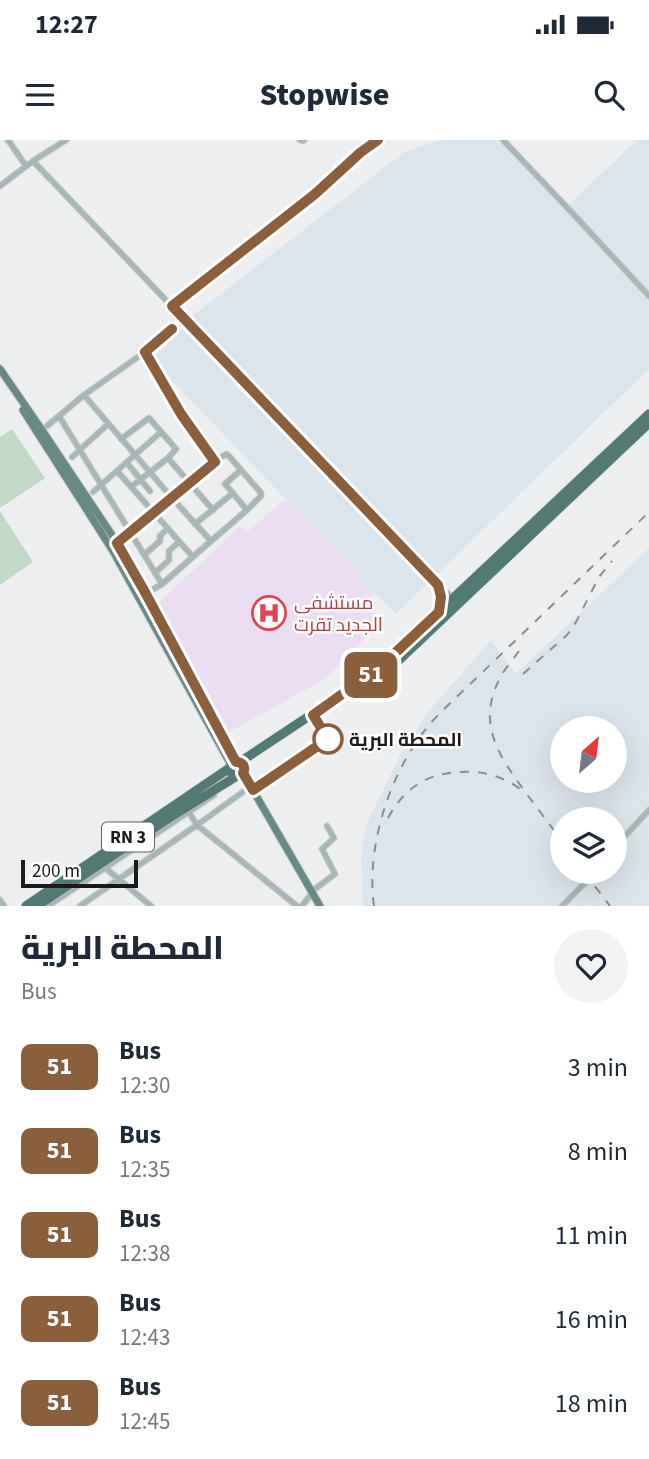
<!DOCTYPE html>
<meta charset="utf-8">
<style>
:root{--surface:#fff;--page:#f2f2f3;--text:#1f2937;--muted:#747a83}
body{margin:0;font-family:"Source Sans 3",Cairo,sans-serif;background:var(--page);color:var(--text);height:100vh;display:flex;flex-direction:column;font-size:26px;white-space:nowrap}
*{box-sizing:border-box;margin:0}
p{font-size:23px;color:var(--muted)}
.icon{flex:none;width:38px;height:38px;fill:none;stroke:currentColor;stroke-width:2;stroke-linecap:round;stroke-linejoin:round}
.map{position:relative;height:766px;overflow:hidden}
.details{display:flex;flex-direction:column;background:var(--surface);flex:1}
.details>*{flex:none}
.badge{padding:0 14px;border-radius:10px;font-size:24px;line-height:46px}
.needle{width:46px;rotate:28deg}
.fabs{position:absolute;left:550px;top:576px;display:grid;gap:14px}
.fabs a{display:grid;place-items:center;width:77px;height:77px;border-radius:50%;background:var(--surface);box-shadow:0 7px 28px #0002;font-size:35px}
.scale{position:absolute;left:21px;bottom:18px;width:117px;box-sizing:border-box;padding-left:7px;border:4px solid #1a1a1b;border-top:0;font-size:19px;line-height:24px;white-space:nowrap;color:#1a1a1b;-webkit-text-stroke:5px #fff;paint-order:stroke}
.map>.badge{position:absolute;translate:-50% -50%;box-shadow:0 0 0 4px #fff}
.round{display:grid;place-items:center;flex:none;width:74px;height:74px;border-radius:37px;background:var(--page)}
.overview{display:flex;align-items:center;justify-content:space-between;height:119px;padding:0 21px}
h1{font-size:33px;font-weight:800;line-height:52px}
ul{padding:0;list-style:none}
li{display:flex;align-items:center;gap:21px;height:84px;padding:0 21px}
li div{flex:1}
li b{display:block;font-size:26px}
li em{font-style:normal}
li .badge{min-width:77px;font-weight:700;text-align:center}
.status{display:flex;justify-content:space-between;align-items:center;height:49px;padding:0 35px;background:var(--surface);direction:ltr}
.status svg{height:19px;fill:currentColor}
header{display:flex;justify-content:space-between;align-items:center;height:91px;padding:0 21px;background:var(--surface);font-size:32px;font-weight:800}
.map>svg:first-child{display:block}
</style>
<div class="status"><b>12:27</b><svg viewBox="0 0 49 12"><path d="M0 12V9h3v3zM5 12V6h3v6zM10 12V3h3v9zM15 12V0h3v12zM26 1h20v11H26zM47 4h2v5h-2z"/></svg></div>
<header><svg class="icon" aria-label="menu" viewBox="0 0 24 24"><path d="M4 6h16M4 12h16M4 18h16"/></svg>Stopwise<svg class="icon" aria-label="search" viewBox="0 0 24 24"><circle cx="10" cy="10" r="6"/><path d="M15 15l6 6"/></svg></header>
<div class="map">
<svg width="649" height="766" viewBox="0 0 649 766">
<rect width="100%" height="100%" fill="#eceeef"/>
<!-- built -->
<path fill="#dde5ec" fill-rule="evenodd" d="M439 0H498L564 69 637 0H649V229L396 474 152 220 181 190 191 177 403 13Z
M649 408V766H364L362 758 361 716 366 685 401 613 427 573 491 500 516 534ZM562 588H614V640H562ZM562 679H614V732H562Z"/>
<!-- medical -->
<path fill="#ebdef2" d="M285 359 374 451 365 460 380 483 325 539 229 592 159 462 240 386 247 392Z"/>
<!-- green -->
<path fill="#c3d9c8" d="M12 289 45 338 0 368V297Z
M0 371 33 422 0 445Z"/>
<g fill="none" stroke-linecap="round" stroke-linejoin="round">
<!-- minor casing -->
<g stroke="#cacccd" stroke-width="7">
<path id="minor" d="M8 0 26 26
M300 0 303 1 304 0
M503 0 577 78 649 156
M33 21 438 445 454 459
M0 46 33 21 66 0
M172 166 315 54 361 12 378 0
M84 255 145 212 184 179
M59 276 162 444
M47 286 84 255 172 358 211 401 162 444 144 455
M121 299 149 278 176 309 168 318 131 347
M72 317 108 284
M168 318 213 370
M127 323 150 351
M241 330 225 344 247 370
M118 332 193 417
M93 352 161 292
M195 384 233 353
M211 401 247 370 261 356V353L228 315 226 314 215 322
M117 403 215 322 181 274 145 212
M144 415 160 401V396L167 389
M155 433 169 420V411L179 402
M253 650 328 599 313 575
M188 671 197 685 247 649
M614 708 649 670
M103 726 151 766
M0 760 4 766
M48 766 214 655
M80 766 197 685 297 766
M302 766 315 749 335 734 322 709 334 698 327 686
M562 766 596 732"/>
</g>
<!-- major casing -->
<g stroke="#cacccd" stroke-width="9">
<path id="major" d="M0 229 42 290 112 395 146 454 236 622
M23 270 113 411 231 625
M243 633 320 766"/>
</g>
<!-- highway casing -->
<g stroke="#cacccd" stroke-width="10">
<path id="highway" d="M438 445 441 457 439 471
M373 540 398 521 649 283
M240 622 362 541 380 527 649 274
M230 629a7 7 0 1 1 14 0a7 7 0 1 1-14 0Z
M26 766 231 627
M37 766 169 678 237 636"/>
</g>
<!-- minor -->
<use href="#minor" stroke="#a6b7b5" stroke-width="5"/>
<!-- major -->
<use href="#major" stroke="#698984" stroke-width="7"/>
<!-- highway -->
<use href="#highway" stroke="#527973" stroke-width="9"/>
<!-- rail -->
<path stroke="#8c8d8e" stroke-width="2" stroke-dasharray="9 9" stroke-linecap="butt" d="M519 511C513 520 505 528 500 538 476 584 499 616 526 653 538 669 550 685 562 701
M523 534 567 495 574 486 599 437 612 421
M388 678C407 643 434 630 474 632 490 633 507 639 520 649
M584 732 610 766
M374 766C365 701 394 620 439 574L649 372"/>
</g>
<g fill="none" stroke-linecap="round" stroke-linejoin="round">
<!-- line casing -->
<g stroke="#fff" stroke-width="16">
<path id="line" d="M172 189 145 212 181 274 215 322 117 403 146 454 236 622C243 622 246 627 243 633L253 650 328 599 313 575 380 527 439 472 441 457 438 445 172 166 315 54 361 12 378 0"/>
</g>
<!-- line -->
<use href="#line" stroke="#8b5e3c" stroke-width="10"/>
</g>
<!-- icons -->
<defs>
<g id="hospital-ring" transform="scale(1.75)"><circle r="9.5" fill="#fff" stroke="#e0444e" stroke-width="1.5"/><path d="M-5-5h3v3.5h4V-5h3V5h-3V1.5h-4V5h-3Z" fill="#e0444e"/></g>
</defs>
<g fill-rule="evenodd">
<use href="#hospital-ring" x="269" y="473"/>
</g>
<!-- markers -->
<circle fill="#fff" stroke="#8b5e3c" stroke-width="3.5" cx="328" cy="599" r="14"/>
<g text-anchor="middle" stroke-width="5" stroke-linejoin="round" paint-order="stroke">
<!-- shield labels -->
<rect fill="#fff" stroke="#5f5f5f" stroke-width="2" x="102" y="682.5" width="52" height="29" rx="5"/>
<g font-size="18" font-weight="bold" fill="#1a1a1b">
<text x="128" y="703">RN 3</text>
</g>
<!-- health labels -->
<g font-size="19" fill="#be3a42" stroke="#fff" text-anchor="start">
<text x="294" y="469">مستشفى<tspan x="294" dy="22">الجديد تقرت</tspan></text>
</g>
<!-- stop labels -->
<g font-size="19" font-weight="bold" fill="#1a1a1b" stroke="#fff" text-anchor="start">
<text x="349" y="606">المحطة البرية</text>
</g>
</g>
</svg>
<div class="fabs">
<a><svg class="needle" viewBox="-14 -14 28 28"><path d="M0-13l5 13h-10z" fill="#e53935"/><path d="M0 13l5-13h-10z" fill="#747a83"/></svg></a>
<a><svg class="icon" aria-label="layers" viewBox="0 0 24 24"><path d="M12 4l9 5-9 5-9-5zM3 14l9 5 9-5"/></svg></a>
</div>
<div class="scale">200 m</div>
<b class="badge" style="left:371px;top:535px;background:#8b5e3c;color:#fff">51</b>
</div>
<section class="details">
<div class="overview"><div><h1>المحطة البرية</h1><p>Bus</p></div><a class="round"><svg class="icon" aria-label="heart" viewBox="0 0 24 24"><path d="M12 20l-8-8c-3-5 5-10 8-4 3-6 11-1 8 4z"/></svg></a></div>
<ul>
<li><span class="badge" style="background:#8b5e3c;color:#fff">51</span><div><b>Bus</b><p>12:30</p></div><em>3 min</em></li>
<li><span class="badge" style="background:#8b5e3c;color:#fff">51</span><div><b>Bus</b><p>12:35</p></div><em>8 min</em></li>
<li><span class="badge" style="background:#8b5e3c;color:#fff">51</span><div><b>Bus</b><p>12:38</p></div><em>11 min</em></li>
<li><span class="badge" style="background:#8b5e3c;color:#fff">51</span><div><b>Bus</b><p>12:43</p></div><em>16 min</em></li>
<li><span class="badge" style="background:#8b5e3c;color:#fff">51</span><div><b>Bus</b><p>12:45</p></div><em>18 min</em></li>
</ul>
</section>
